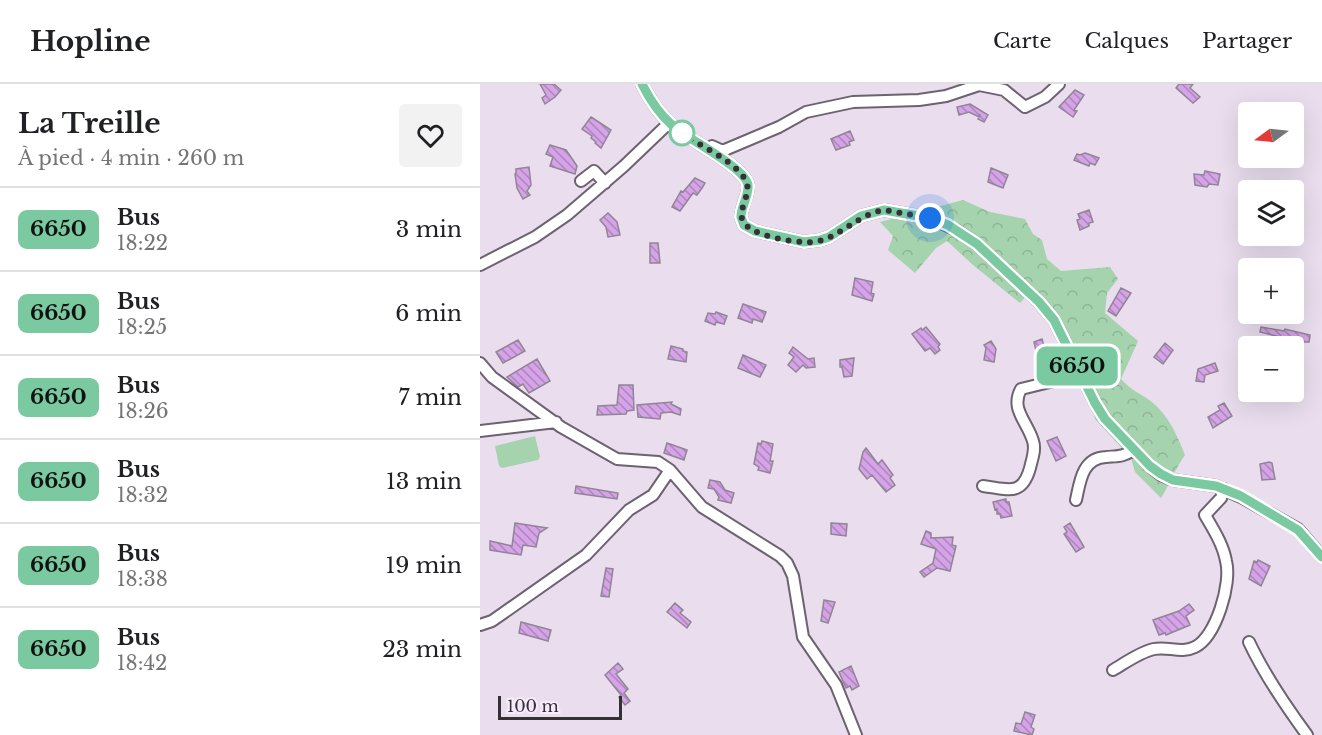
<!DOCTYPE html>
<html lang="fr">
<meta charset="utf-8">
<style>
:root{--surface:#fff;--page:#f2f2f2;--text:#202124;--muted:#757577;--line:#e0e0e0}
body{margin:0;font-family:"Libre Baskerville",serif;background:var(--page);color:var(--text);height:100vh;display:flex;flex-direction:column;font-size:22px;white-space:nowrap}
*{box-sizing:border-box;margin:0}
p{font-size:20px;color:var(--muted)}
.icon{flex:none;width:33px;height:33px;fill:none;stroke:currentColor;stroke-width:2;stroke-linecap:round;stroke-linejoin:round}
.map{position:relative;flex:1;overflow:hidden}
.drawer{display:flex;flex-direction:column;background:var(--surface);width:480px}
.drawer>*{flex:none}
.badge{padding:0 12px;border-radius:9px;font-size:21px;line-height:39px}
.needle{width:39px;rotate:255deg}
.buttons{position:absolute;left:758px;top:18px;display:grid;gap:12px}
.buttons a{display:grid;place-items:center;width:66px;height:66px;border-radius:6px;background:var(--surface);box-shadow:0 6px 24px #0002;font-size:30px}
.scale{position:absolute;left:18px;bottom:15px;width:124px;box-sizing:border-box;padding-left:6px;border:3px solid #343036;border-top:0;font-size:16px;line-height:21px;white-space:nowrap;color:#343036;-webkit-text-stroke:4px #f7ebfc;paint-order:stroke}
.you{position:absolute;width:30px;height:30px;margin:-15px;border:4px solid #fff;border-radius:50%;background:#1a73e8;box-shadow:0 0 0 9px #1a73e833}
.map>.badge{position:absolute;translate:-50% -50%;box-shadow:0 0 0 3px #fff}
.round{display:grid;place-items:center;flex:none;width:63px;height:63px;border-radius:6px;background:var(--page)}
.summary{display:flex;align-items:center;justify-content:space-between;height:102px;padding:0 18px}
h1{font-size:28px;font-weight:700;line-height:45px}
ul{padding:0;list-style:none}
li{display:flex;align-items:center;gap:18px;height:84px;padding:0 18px;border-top:2px solid var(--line)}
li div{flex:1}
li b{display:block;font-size:22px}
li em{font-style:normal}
li .badge{min-width:66px;font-weight:700;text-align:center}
header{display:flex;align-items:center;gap:36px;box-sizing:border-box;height:84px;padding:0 30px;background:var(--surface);border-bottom:2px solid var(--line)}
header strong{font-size:28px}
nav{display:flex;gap:33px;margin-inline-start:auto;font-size:21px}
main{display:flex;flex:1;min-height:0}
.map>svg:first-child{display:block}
</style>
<header>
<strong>Hopline</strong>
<nav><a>Carte</a><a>Calques</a><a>Partager</a></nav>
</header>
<main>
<section class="drawer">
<div class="summary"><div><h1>La Treille</h1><p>À pied · 4 min · 260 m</p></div><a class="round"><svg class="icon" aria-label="heart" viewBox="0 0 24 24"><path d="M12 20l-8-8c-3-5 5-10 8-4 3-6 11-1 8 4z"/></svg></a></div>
<ul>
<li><span class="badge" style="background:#7ac9a1;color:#111">6650</span><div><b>Bus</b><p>18:22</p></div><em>3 min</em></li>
<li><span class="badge" style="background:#7ac9a1;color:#111">6650</span><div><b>Bus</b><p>18:25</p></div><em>6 min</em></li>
<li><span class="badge" style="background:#7ac9a1;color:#111">6650</span><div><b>Bus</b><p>18:26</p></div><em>7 min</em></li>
<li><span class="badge" style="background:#7ac9a1;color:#111">6650</span><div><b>Bus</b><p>18:32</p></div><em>13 min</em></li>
<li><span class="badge" style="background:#7ac9a1;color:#111">6650</span><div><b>Bus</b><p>18:38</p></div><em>19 min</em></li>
<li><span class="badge" style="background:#7ac9a1;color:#111">6650</span><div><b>Bus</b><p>18:42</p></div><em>23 min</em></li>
</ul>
</section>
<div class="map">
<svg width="842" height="651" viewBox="0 0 842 651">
<defs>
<pattern id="forest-crowns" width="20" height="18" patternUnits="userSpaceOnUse" patternTransform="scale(1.5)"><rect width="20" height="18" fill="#a4d3ad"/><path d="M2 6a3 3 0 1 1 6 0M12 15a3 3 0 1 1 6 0" fill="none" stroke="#8eb595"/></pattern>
<pattern id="building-back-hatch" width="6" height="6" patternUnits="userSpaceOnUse" patternTransform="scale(1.5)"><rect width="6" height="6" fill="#d5a3e7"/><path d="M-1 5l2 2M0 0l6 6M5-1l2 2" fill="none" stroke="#ae85bc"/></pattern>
</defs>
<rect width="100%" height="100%" fill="#eadeee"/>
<!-- grass -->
<path fill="#a4d3ad" d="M55 352 60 373 58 376 22 384 19 382 15 362Z"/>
<!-- forest -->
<path fill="url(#forest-crowns)" d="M483 116 510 128 545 135 553 150 562 156 567 175 581 187 630 183 638 195 627 209 625 229 658 257 641 295C652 307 660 309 672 318 689 332 697 351 705 371 695 385 690 400 681 414L655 388 651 374 615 335 607 295 552 205 540 219 493 181 467 157 456 164 435 189 408 166 413 152 400 138Z"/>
<!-- building -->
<path fill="url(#building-back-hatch)" stroke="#908594" stroke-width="1.5" d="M60 0H74L81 6 75 13 65 20 62 14 66 11Z
M699 0H713L710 4 720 13 713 19 696 4Z
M595 6 604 11 594 26 597 27 593 33 579 23Z
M490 20 508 31 504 38 498 35 500 30 499 33 489 28 479 31 477 23Z
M111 33 131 46 121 64 115 59 116 58 111 54 112 52 102 45Z
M370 47 374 56 369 58 370 61 356 66 351 55Z
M70 61 86 66 97 82 95 90 70 82 73 73 66 70Z
M605 69 619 74 615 81 610 79 609 82 594 76 597 70 600 71Z
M49 83 51 101 47 107 50 111 43 115 37 104 35 90 36 89V85Z
M511 84 528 91 523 104 508 98Z
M725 87 740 90 738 101 729 100 727 103 715 101 714 90 724 91Z
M215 94 225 99 222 104 217 111 213 109 200 127 192 123 201 107 203 108Z
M609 126 613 138 609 139V142L600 146 597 136 600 135 598 130Z
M128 129 137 138 140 151 128 153 126 143 120 136Z
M170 159H178L180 179H170Z
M375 194 393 198 391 209 394 210 392 217 372 211Z
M641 204 651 209 636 232 628 227Z
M263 220 286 228 282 238 273 235 272 239 258 234Z
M236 228 247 232 244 240 236 238 235 241 225 237 228 229 235 230Z
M446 243 460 260 458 263 460 266 455 270 450 264 445 267 432 250 441 244 442 246Z
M781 243 804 247 805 245 830 251 829 258H819L780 248Z
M562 255 568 276 559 279 554 258Z
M38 256 45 267 23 279 16 268Z
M511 257 516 265 514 278 504 276 506 264 504 261Z
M685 259 693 266 683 280 674 273Z
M191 262 203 265V267L207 268 206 278 188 275Z
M313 263 328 275 334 274 335 283 326 284 323 281 316 288 308 281 314 273 309 269Z
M263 271 286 281 280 293 258 284Z
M374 274 372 292 364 293 362 283H360V276Z
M57 275 70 297 49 309 43 300 38 303 27 293Z
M735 279 738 287 725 291 724 298 716 297 718 285Z
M139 301H153L154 326 147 327 146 330 117 331 118 322 137 321Z
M192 318 191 320 201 325 200 331 191 328 181 329 180 335 158 333 157 321Z
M744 319 752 332 733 344 728 333 740 326 738 322Z
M577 353 586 372 576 377 567 357Z
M282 357 293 360 290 377H293L290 389 278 386 279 383 274 380 278 359 281 360Z
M187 359 207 366 204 376 184 369Z
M386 364 398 380 402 376 413 391 410 394 415 401 406 408 392 391 387 395 379 385 383 368Z
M789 378 792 379 795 395 782 396 780 380Z
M230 396 240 398 245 406 254 409 251 419 238 416 239 413 234 405 228 404Z
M96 402 138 409 137 415 95 409Z
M526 415V418H529L532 432 521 434 520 430H517V425L515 426 513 418Z
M35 439 67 444 59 449 56 463 43 461 41 471 10 466V457L32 462Z
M351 439 367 440 366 452 351 450Z
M590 439 604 463 596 468 584 450 587 448 584 443Z
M446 447 451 449V454L473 453 472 461 476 462 470 487 457 484 444 493 440 488 453 479 456 465 441 460Z
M778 476 790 482 781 502 769 495 774 477 777 478Z
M126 484 133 485 129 513 121 512Z
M344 516 355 518 348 539 341 537Z
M195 519 203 526 200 529 211 538 207 544 187 528Z
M709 520 714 526 706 532 710 541 686 551 685 549 679 551 673 536 699 527Z
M41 538 71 546 68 557 39 549Z
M138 579 143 585 136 590 148 605 144 609 150 617 145 621 139 613 141 611 125 591Z
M371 582 379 602 372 606 370 602 366 604 359 588Z
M545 628 555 631 551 643 554 645 552 651 534 647 536 639 541 640Z"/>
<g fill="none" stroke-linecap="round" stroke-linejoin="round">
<!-- minor casing -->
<g stroke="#6c6270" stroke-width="14">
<path id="minor" d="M162 0C170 16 178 29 192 41 207 55 265 83 268 101 269 111 261 122 261 133L264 141 275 147 324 158 340 156 349 153 381 132 404 126 450 134 476 146 497 160 559 218 574 236 615 319 625 335 671 383 681 391 693 396 736 402 761 413 818 445 842 473
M232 62 243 67 247 65 299 43 326 28 373 18 439 16 466 12 499 1 524 6 545 23 565 13 579 0
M101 97 114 87 125 99
M0 181 55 153 87 131 144 82 189 39
M0 279 12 293 81 343 137 375 178 378 190 386 222 423 300 472 307 479 313 492 323 553 356 601 376 651
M0 347 76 338
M503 402C528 405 542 413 550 384 552 375 556 366 553 357 547 337 530 325 541 305L582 295 602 294
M596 416C600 398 602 374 626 373 638 372 643 373 653 366
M0 541 12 537 106 471 149 426 173 411 190 386
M769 558C785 592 805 621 827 651
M633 586C645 579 660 568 674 565 688 562 701 570 715 563 736 553 752 499 746 477 743 460 733 445 725 431L741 414 744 405"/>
</g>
<!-- minor -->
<use href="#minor" stroke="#fff" stroke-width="10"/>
</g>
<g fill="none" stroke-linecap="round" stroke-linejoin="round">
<!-- line casing -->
<g stroke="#fff" stroke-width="14">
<path id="line" d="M162 0C170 16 178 29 192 41 207 55 265 83 268 101 269 112 261 122 261 133L264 141 275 147 324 158 340 156 349 153 381 132 404 126 450 134 468 141 497 160 559 218 574 236 615 319 625 335 670 382 681 390 693 396 736 402 761 412 818 446 842 473"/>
</g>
<!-- line -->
<use href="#line" stroke="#7ac9a1" stroke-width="9"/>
<!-- walk -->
<path stroke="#343036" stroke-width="6" stroke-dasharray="0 10.8" d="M202 49C220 62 253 76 265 95 273 108 259 122 262 135 265 151 318 160 333 158 359 155 376 131 404 126L450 134"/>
</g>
<!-- markers -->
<circle fill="#fff" stroke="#7ac9a1" stroke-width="3" cx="202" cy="49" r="12"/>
</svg>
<div class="buttons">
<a><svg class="needle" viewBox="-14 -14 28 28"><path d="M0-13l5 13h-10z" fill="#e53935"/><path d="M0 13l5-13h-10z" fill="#757577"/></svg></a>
<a><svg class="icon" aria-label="layers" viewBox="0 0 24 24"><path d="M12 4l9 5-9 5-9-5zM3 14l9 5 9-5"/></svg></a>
<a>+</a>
<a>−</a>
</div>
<div class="scale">100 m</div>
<div class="you" style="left:450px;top:134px"></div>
<b class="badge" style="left:597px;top:282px;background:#7ac9a1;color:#111">6650</b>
</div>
</main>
